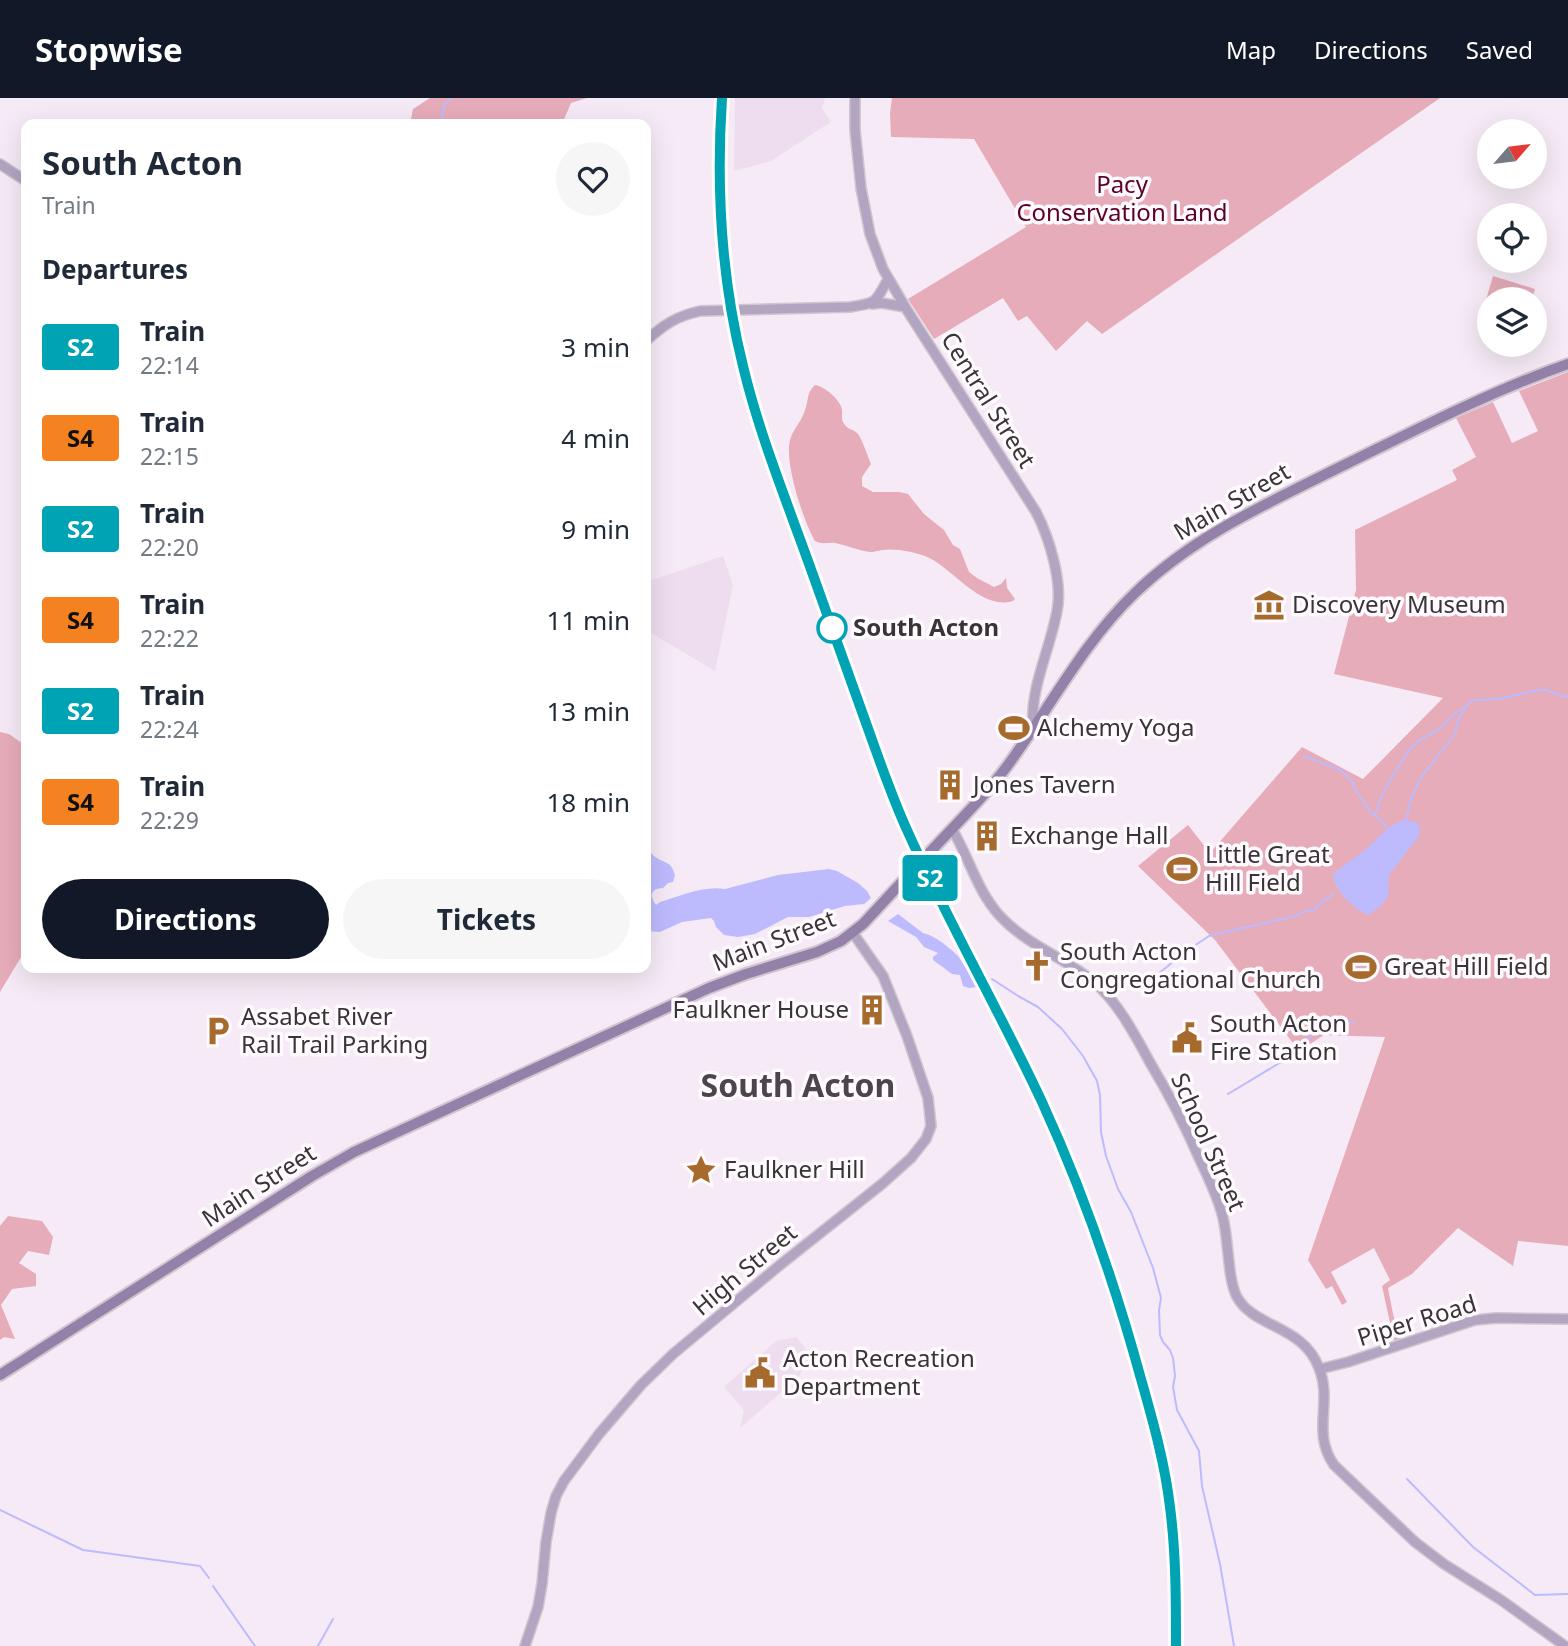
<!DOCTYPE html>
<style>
:root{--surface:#fff;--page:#f6f6f7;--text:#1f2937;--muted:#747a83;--accent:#111827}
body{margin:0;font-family:"Noto Sans",sans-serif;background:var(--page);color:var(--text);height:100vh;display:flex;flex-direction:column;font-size:26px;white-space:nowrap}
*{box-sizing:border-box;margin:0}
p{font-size:23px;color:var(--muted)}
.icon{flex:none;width:38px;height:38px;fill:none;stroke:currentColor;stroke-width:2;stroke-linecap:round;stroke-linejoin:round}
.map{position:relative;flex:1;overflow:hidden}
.sheet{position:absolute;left:21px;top:21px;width:630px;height:854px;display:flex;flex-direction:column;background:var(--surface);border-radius:14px;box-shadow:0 7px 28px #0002}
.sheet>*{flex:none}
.badge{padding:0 14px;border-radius:5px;font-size:24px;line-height:46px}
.needle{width:46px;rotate:62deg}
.tools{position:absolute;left:1477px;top:21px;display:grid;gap:14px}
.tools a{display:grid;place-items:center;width:70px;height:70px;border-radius:50%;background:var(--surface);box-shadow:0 7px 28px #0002;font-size:35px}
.map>.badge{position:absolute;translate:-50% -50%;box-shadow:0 0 0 4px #fff}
h2{padding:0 21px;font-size:26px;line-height:63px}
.round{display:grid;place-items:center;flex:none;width:74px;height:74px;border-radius:37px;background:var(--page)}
.headline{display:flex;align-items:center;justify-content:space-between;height:119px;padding:0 21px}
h1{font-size:33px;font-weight:700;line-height:52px}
.action{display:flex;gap:14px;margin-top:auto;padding:14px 21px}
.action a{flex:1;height:80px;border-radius:42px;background:var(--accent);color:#fff;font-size:28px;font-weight:700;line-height:80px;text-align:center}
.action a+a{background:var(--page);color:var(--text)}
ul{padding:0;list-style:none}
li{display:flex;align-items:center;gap:21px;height:91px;padding:0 21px}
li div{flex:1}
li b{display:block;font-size:26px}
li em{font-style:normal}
li .badge{min-width:77px;font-weight:700;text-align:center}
header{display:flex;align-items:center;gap:42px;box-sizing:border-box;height:98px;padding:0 35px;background:var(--accent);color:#fff}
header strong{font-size:33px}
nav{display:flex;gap:38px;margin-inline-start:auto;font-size:24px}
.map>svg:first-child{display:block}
</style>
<header>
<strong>Stopwise</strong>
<nav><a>Map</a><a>Directions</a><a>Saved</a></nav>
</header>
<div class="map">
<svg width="1568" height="1548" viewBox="0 0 1568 1548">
<rect width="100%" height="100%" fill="#f5eaf5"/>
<!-- built -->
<path fill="#ede" d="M735 0H825L822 10 831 24 771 63 734 73Z
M723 458 733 487 715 573 646 532V484Z
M796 1239 811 1257 798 1280 740 1330 744 1312 724 1289 776 1243Z"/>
<!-- green -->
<path fill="#e7acb9" d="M430 0H587L571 5 562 26H410L413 11Z
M892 0H1440L1102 236 1087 223 1056 253 1027 218 1018 223 1003 200 934 241 908 201 1026 129 974 41 891 39 890 15Z
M1493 178 1535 191 1532 201H1489V207L1485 205Z
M1568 274V1148L1518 1143 1513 1168 1458 1130 1412 1176 1388 1190 1393 1216 1401 1241 1394 1243 1382 1188 1390 1182 1374 1150 1331 1174 1347 1204 1342 1207 1332 1188 1326 1191 1308 1162 1385 939 1324 937 1299 953 1215 842 1138 768 1188 727 1210 755 1302 649 1363 681 1443 600 1334 576 1356 492 1355 432 1457 382 1452 372 1476 359 1456 320 1493 304 1512 345 1538 333 1519 293Z
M815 287C824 288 841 302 842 312 843 318 840 321 845 327 848 332 854 331 858 336 861 339 869 361 871 366L862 379V388L873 394H899L908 396 924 416 944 432 953 447 960 451 969 474 977 480 994 489 1001 486 1006 480 1007 490 1015 501 1013 503C980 513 953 469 925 458 914 454 895 450 883 452 882 452 873 454 872 454 863 454 846 447 835 445 827 444 822 447 815 443 803 422 784 364 790 342 793 331 802 323 805 312 809 302 806 295 815 287Z
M0 634 9 636 26 648V851L0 894Z
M8 1118 42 1123 53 1139 49 1157 28 1153 19 1165 36 1176V1188L12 1191 1 1207 15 1241 4 1239 0 1242V1128Z"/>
<!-- water -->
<path fill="#bdbbfe" d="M1406 722 1413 723 1420 728 1419 738 1389 777 1388 798 1381 808 1368 817C1353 810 1335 793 1333 777 1341 768 1351 763 1360 756 1371 748 1379 737 1390 729 1395 725 1400 723 1406 722Z
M646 749C646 750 653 757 654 758 664 766 671 762 675 777L673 784 668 785 663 790C651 790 649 798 656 807L660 804C680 798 704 787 725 791L778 777 829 771 837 773 858 785 867 793 871 800 864 806 845 808 809 819H788L755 836 738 839 724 837 716 829 714 823 711 820 682 824 660 834 646 833Z
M898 816 923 835C936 838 947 848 957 857 961 861 963 867 967 872 972 876 975 879 978 885L976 886V889L969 890 963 888 960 877 952 876 933 862V859L938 855 924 849 916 839 888 823Z"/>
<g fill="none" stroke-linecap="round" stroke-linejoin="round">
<!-- stream -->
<path stroke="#bdbbfe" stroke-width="2" d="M441 26 444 7 451 0
M1304 658 1342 673 1351 682 1356 693 1371 715 1381 722 1388 731
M1375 717 1383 694 1409 652 1418 643 1438 632 1458 613 1465 609 1470 604 1476 602 1498 601 1539 592H1546L1564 599 1568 598
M1406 722 1411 701 1422 678 1455 636 1458 623 1465 610
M992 881 1018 898 1038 909 1062 931 1083 958 1097 983 1100 997 1101 1034 1106 1058 1118 1091 1131 1114 1153 1170 1161 1200 1159 1212 1160 1237 1163 1244 1170 1252 1173 1260 1175 1278 1173 1289 1177 1312 1199 1353 1202 1388 1220 1466 1234 1548
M1152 881 1185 854 1209 838 1295 818 1305 813 1315 812C1319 803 1327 802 1334 796
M1228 996 1291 958C1296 945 1324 929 1337 926 1343 925 1348 926 1354 924
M1407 1381 1473 1449 1535 1497 1568 1496
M0 1412 83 1452 200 1468 209 1480
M213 1488 255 1548
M318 1548 333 1521"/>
<!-- tertiary casing -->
<g stroke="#cfc6cf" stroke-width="12">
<path id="tertiary" d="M855 0V32L861 90 870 136 883 171 907 212 1036 414C1049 439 1063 484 1057 513 1050 552 1030 589 1033 629
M0 66 26 83
M872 206 882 205 905 209
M646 243C663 227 677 218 700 213L850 209C877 205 875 205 888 181
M952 731C969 759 977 793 1000 818 1028 848 1066 860 1095 885 1119 905 1137 941 1152 968 1170 998 1186 1030 1200 1062 1208 1079 1217 1097 1222 1116 1229 1139 1227 1180 1237 1199 1254 1230 1303 1227 1319 1270 1333 1305 1311 1334 1334 1367L1415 1444 1444 1466 1501 1502 1565 1548
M1320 1271 1348 1264 1475 1222 1496 1220 1568 1221
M525 1548 538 1509 542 1486 546 1444 551 1415 556 1398 564 1383 599 1336 641 1287 673 1256 780 1167 882 1086 911 1060 926 1041 931 1028 928 1000 907 938 883 878 853 835"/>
</g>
<!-- secondary casing -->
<g stroke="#cfc6cf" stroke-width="14">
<path id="secondary" d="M933 751C960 722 990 693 1013 660 1053 604 1085 543 1135 495 1193 439 1262 408 1332 373 1410 335 1486 295 1568 266
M0 1277 312 1078 354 1054 709 890 746 876 817 854 841 843 863 826 913 772"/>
</g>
<!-- tertiary -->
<use href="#tertiary" stroke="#b1a5c1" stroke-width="9"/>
<!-- secondary -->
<use href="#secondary" stroke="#9381a9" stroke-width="10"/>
<!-- rail casing -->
<g stroke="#968f96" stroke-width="4.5">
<path id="rail" d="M726 0 723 75 724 119 729 171 741 245 758 307 784 387 905 719 1045 1002 1082 1087 1104 1144 1139 1255 1153 1307 1168 1369 1178 1447 1180 1548"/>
</g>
<!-- rail -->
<use href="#rail" stroke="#fefafe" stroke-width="2" stroke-dasharray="5" stroke-linecap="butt"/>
<!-- secondary-bridge casing -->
<g stroke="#cfc6cf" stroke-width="14" stroke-linecap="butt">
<path id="secondary-bridge" d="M913 772 933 751"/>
</g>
<!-- secondary-bridge -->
<use href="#secondary-bridge" stroke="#9381a9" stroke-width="10"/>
</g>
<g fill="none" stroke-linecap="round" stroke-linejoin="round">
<!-- line casing -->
<g stroke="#fff" stroke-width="16">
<path id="line" d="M722 0C716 91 721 180 743 268 759 335 785 399 808 463 827 517 847 571 866 625 879 661 891 697 907 732 948 824 999 912 1042 1004 1083 1093 1115 1186 1141 1281 1153 1323 1165 1366 1170 1409 1176 1455 1176 1502 1176 1548"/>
</g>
<!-- line -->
<use href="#line" stroke="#00a3b4" stroke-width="10"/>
</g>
<!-- icons -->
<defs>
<g id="museum-bare" transform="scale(2.415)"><path d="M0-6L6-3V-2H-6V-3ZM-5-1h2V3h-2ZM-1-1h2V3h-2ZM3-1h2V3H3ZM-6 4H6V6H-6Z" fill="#a66b2c" stroke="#fefafe" stroke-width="2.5" paint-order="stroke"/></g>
<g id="stadium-bare" transform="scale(2.415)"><path d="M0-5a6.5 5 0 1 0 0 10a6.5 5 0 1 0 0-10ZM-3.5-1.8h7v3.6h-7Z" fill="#a66b2c" stroke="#fefafe" stroke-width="2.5" paint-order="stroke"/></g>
<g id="building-bare" transform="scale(2.415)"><path d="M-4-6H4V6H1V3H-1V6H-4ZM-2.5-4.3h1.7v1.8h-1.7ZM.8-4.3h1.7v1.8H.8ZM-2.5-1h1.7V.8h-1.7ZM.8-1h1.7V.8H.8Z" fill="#a66b2c" stroke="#fefafe" stroke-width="2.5" paint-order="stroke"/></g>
<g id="church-bare" transform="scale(2.415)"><path d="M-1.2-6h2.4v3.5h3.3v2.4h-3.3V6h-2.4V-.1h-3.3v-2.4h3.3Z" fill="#a66b2c" stroke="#fefafe" stroke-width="2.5" paint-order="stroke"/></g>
<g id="parking-bare" transform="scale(2.415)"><path d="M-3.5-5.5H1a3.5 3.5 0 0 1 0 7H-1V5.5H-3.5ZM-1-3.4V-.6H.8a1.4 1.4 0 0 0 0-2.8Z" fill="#a66b2c" stroke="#fefafe" stroke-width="2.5" paint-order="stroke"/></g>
<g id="civic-bare" transform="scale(2.415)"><path d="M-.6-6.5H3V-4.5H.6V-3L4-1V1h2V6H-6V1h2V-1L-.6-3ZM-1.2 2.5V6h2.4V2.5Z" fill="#a66b2c" stroke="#fefafe" stroke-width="2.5" paint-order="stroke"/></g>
<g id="sight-bare" transform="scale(2.415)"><path d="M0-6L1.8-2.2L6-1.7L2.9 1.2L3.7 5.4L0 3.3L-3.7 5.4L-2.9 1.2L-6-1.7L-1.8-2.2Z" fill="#a66b2c" stroke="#fefafe" stroke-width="2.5" paint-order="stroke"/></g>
</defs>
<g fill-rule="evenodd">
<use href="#museum-bare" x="1269" y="507"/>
<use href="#stadium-bare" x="1014" y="630"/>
<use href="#building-bare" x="950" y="687"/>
<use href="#building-bare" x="987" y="738"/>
<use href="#stadium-bare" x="1182" y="771"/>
<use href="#church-bare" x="1037" y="868"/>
<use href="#stadium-bare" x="1361" y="869"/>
<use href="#building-bare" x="872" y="912"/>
<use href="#parking-bare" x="218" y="933"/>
<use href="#civic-bare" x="1187" y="940"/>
<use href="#sight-bare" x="701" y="1072"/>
<use href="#civic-bare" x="760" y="1275"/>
</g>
<!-- markers -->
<circle fill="#fff" stroke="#00a3b4" stroke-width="3.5" cx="832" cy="530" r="14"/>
<g text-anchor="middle" stroke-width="7" stroke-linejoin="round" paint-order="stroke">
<!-- park labels -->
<g font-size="24" fill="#5c0027" stroke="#fefafe">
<text x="1122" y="95">Pacy<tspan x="1122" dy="28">Conservation Land</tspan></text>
</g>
<!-- street labels -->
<g font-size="24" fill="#383438" stroke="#fefafe">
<text transform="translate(988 302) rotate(58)" y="8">Central Street</text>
<text transform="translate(1232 404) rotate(-30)" y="8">Main Street</text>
<text transform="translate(774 843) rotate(-21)" y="8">Main Street</text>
<text transform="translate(1208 1044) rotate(66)" y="8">School Street</text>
<text transform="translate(259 1088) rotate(-33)" y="8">Main Street</text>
<text transform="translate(745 1172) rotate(-40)" y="8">High Street</text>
<text transform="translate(1417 1223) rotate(-17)" y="8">Piper Road</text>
</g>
<!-- poi labels -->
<g font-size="24" fill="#383438" stroke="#fefafe" text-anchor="start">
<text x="1292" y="515">Discovery Museum</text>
<text x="1037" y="638">Alchemy Yoga</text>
<text x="973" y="695">Jones Tavern</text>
<text x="1010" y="746">Exchange Hall</text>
<text x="1205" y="765">Little Great<tspan x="1205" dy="28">Hill Field</tspan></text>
<text x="1060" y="862">South Acton<tspan x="1060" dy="28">Congregational Church</tspan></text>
<text x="1384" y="877">Great Hill Field</text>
<text x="849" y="920" text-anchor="end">Faulkner House</text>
<text x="241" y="927">Assabet River<tspan x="241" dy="28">Rail Trail Parking</tspan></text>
<text x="1210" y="934">South Acton<tspan x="1210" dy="28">Fire Station</tspan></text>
<text x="724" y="1080">Faulkner Hill</text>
<text x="783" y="1269">Acton Recreation<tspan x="783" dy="28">Department</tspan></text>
</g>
<!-- stop labels -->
<g font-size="24" font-weight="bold" fill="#383438" stroke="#fefafe" text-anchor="start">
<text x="853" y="538">South Acton</text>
</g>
<!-- district labels -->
<g font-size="32" font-weight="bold" fill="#4d444d" stroke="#fefafe">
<text x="798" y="999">South Acton</text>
</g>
</g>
</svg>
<div class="tools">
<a><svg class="needle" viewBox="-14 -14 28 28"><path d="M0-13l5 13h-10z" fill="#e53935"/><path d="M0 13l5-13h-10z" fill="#747a83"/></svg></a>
<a><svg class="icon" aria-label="locate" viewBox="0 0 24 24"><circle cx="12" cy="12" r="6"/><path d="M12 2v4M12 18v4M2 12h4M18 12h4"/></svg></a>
<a><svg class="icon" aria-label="layers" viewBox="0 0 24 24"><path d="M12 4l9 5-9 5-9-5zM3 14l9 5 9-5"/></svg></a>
</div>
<b class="badge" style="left:930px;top:780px;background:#00a3b4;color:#fff">S2</b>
<section class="sheet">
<div class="headline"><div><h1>South Acton</h1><p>Train</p></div><a class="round"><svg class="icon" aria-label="heart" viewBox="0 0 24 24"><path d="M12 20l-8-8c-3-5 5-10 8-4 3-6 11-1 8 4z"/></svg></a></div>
<h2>Departures</h2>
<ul>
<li><span class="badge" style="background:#00a3b4;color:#fff">S2</span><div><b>Train</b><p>22:14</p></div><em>3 min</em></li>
<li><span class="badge" style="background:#f58220;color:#111">S4</span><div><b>Train</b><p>22:15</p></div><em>4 min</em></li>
<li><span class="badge" style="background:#00a3b4;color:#fff">S2</span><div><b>Train</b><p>22:20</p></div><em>9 min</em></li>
<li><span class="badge" style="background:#f58220;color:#111">S4</span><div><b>Train</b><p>22:22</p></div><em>11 min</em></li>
<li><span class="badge" style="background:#00a3b4;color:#fff">S2</span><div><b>Train</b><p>22:24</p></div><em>13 min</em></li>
<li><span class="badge" style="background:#f58220;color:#111">S4</span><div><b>Train</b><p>22:29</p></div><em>18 min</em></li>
</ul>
<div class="action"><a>Directions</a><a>Tickets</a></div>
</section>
</div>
